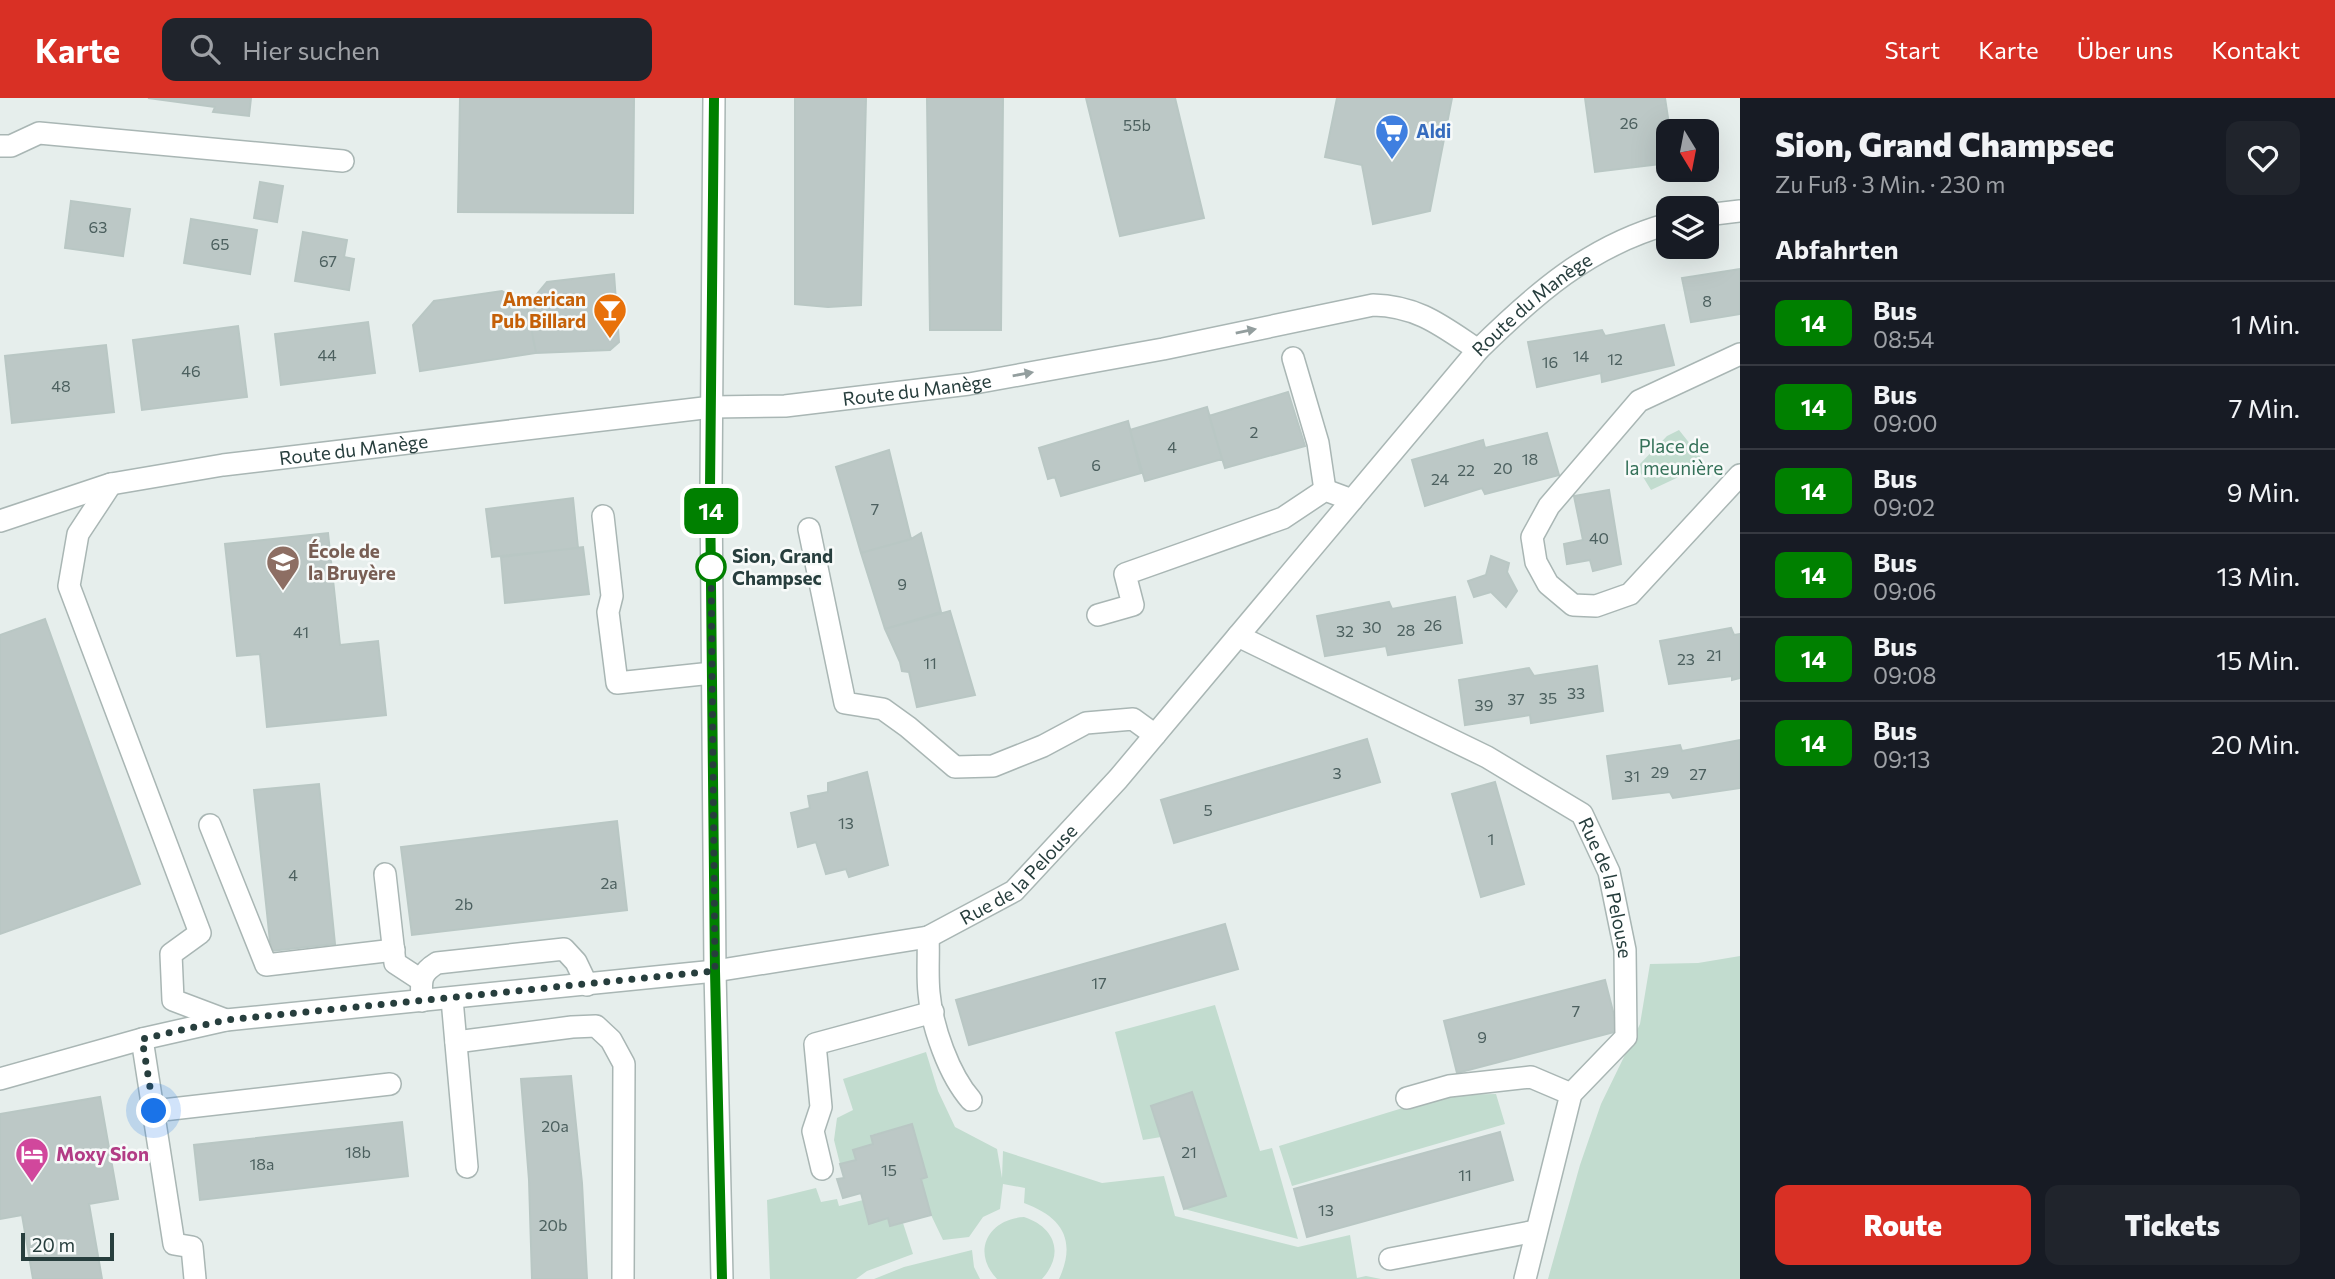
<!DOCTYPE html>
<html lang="de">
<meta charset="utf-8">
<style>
:root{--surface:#171b24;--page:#20242c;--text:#f1f3f6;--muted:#9ea1a6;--line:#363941;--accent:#d93025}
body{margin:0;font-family:Commissioner,sans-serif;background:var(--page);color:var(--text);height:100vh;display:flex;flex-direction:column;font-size:26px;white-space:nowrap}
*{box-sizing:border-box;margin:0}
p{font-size:23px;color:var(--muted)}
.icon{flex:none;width:38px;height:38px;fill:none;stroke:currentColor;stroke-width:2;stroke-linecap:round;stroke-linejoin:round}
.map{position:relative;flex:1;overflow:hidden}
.panel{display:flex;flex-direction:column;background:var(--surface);width:595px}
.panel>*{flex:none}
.badge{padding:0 14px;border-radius:10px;font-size:24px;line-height:46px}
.needle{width:46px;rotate:170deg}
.fabs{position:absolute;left:1656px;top:21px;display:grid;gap:14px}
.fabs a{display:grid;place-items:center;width:63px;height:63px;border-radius:14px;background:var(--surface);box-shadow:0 7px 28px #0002;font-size:35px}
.scale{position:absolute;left:21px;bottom:18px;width:93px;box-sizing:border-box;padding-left:7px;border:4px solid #273e3d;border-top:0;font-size:19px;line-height:24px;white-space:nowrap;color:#273e3d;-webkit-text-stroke:5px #f7faf9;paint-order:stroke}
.you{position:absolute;width:35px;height:35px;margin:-18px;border:5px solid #fff;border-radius:50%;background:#1a73e8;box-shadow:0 0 0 10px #1a73e833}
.map>.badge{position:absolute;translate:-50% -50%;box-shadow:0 0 0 4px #fff}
h2{padding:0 35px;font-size:26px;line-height:63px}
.round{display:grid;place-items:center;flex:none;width:74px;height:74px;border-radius:14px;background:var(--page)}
.headline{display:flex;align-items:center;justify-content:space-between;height:119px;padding:0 35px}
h1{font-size:33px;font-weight:800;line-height:52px}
.action{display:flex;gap:14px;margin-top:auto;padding:14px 35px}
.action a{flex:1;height:80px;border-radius:14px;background:var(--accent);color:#fff;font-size:28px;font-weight:800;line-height:80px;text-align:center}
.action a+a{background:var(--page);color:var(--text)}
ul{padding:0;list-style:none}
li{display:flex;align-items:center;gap:21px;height:84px;padding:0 35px;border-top:2px solid var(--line)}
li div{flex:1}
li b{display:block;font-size:26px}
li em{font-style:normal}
li .badge{min-width:77px;font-weight:700;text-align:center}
header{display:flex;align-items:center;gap:42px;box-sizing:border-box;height:98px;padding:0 35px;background:var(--accent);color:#fff}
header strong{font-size:33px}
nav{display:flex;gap:38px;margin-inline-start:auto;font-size:24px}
.search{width:490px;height:63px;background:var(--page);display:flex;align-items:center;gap:18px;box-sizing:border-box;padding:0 24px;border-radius:14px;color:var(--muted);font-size:26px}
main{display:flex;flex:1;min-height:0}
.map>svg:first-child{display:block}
</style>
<header>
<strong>Karte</strong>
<div class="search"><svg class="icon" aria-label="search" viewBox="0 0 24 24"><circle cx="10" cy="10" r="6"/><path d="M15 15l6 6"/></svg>Hier suchen</div>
<nav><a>Start</a><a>Karte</a><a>Über uns</a><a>Kontakt</a></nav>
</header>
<main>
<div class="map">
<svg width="1740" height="1181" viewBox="0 0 1740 1181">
<rect width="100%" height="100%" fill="#e6eeec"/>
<!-- green -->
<path fill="#c2dccf" d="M1679 332 1702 361 1685 376 1651 392 1637 369 1667 338Z
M1740 858V1181H1548L1580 1067 1601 1006 1640 926 1650 866 1698 865Z
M1215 907 1260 1053 1272 1050 1298 1141 1184 1111 1225 1097 1192 995 1161 1039 1143 1042 1115 934Z
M926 954 938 993 955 1029 997 1051 1002 1080 1003 1053 1102 1085 1164 1078 1175 1118 1298 1149 1350 1137 1357 1180 1366 1178 1381 1181H1059C1077 1142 1062 1119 1024 1105L1025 1090 1003 1086 1000 1111 983 1119 969 1139 943 1142 931 1117 921 1081 927 1079 912 1027 871 1037 873 1046 853 1052 856 1062 840 1066 834 1042 837 1020 853 1012 843 981Z
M1496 996 1505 1026 1292 1088 1279 1048 1445 997Z
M816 1090 821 1104 837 1101 839 1108 863 1102 870 1125 888 1120 891 1128 903 1125 913 1156 867 1173 856 1181H770L767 1102Z
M1024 1119C1055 1129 1065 1156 1042 1181H997C971 1154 988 1121 1024 1119Z
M972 1152 974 1169 980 1181H874L904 1169Z"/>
<!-- building -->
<path fill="#bcc8c6" stroke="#b9c7c4" stroke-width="2" d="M148 0H251L249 18 213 14 215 9Z
M460 0H634L633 115 458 114Z
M795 0H866L861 207 828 209 795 206Z
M927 0H1003L1001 232H930Z
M1086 0H1175L1204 120 1120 138Z
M1337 0H1452L1430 113 1373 126 1362 67 1325 59Z
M1585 0H1665L1670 33H1668V65L1595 74Z
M260 84 283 88 277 124 254 120Z
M71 103 130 111 123 158 65 150Z
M191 121 257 132 250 176 184 165Z
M303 134 347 142 344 159 354 161 349 192 295 183Z
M1740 171V216L1691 224 1682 180Z
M614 176 619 244 610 252 536 255 527 208 547 184Z
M502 193 527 208 536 255 420 273 413 227 434 203Z
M368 224 375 275 281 287 275 236Z
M1664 227 1674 267 1602 284 1601 275 1537 289 1528 244 1602 232 1605 238Z
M238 228 247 299 142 312 133 242Z
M106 247 114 314 12 325 5 258Z
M1288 294 1305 348 1225 370 1209 318Z
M1207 309 1222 361 1145 383 1130 332Z
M1128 323 1141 375 1061 398 1055 379 1048 381 1039 350Z
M1547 335 1559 377 1485 396 1482 390 1425 408 1412 362 1483 342 1485 350Z
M889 352 911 441 861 455 836 369Z
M1609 392 1621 466 1593 473 1590 462 1567 466 1564 446 1583 442 1574 398Z
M573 400 578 450 492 459 486 411Z
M328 435 340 547 378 543 386 617 267 629 260 556 237 558 225 446Z
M921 435 941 514 885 531 861 455 911 441Z
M583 449 589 496 505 505 501 459Z
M1491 458 1509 465 1507 474 1517 493 1506 509 1491 494 1474 499 1468 483 1486 477Z
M1455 499 1462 545 1388 557 1386 548 1325 558 1317 518 1389 504 1392 511Z
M950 513 975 597 917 609 909 574 902 573 900 564 885 531Z
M45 521 140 786 0 836V537Z
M1731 530 1734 537 1740 536V580L1732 582V578L1669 586 1660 543Z
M1597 568 1603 613 1531 625 1530 617 1465 627 1459 582 1529 570 1534 578Z
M1367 641 1380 684 1174 745 1161 702Z
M1740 642V690L1673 700 1670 694 1613 701 1607 658 1680 647 1682 653Z
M867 674 888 767 849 779 846 771 826 776 816 744 798 749 791 715 810 710 808 698 828 694V685Z
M1495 684 1524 786 1481 799 1452 696Z
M319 686 335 846 271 853 254 692Z
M617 723 627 812 412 837 401 749Z
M1225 826 1238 871 969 947 956 902Z
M1605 882 1618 933 1457 975 1444 923Z
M571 978 582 1085 587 1181H532L529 1082 521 981Z
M1192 994 1226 1098 1184 1111 1151 1008Z
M100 999 118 1101 89 1106 102 1181H33L22 1117 0 1121V1016Z
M402 1024 408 1078 200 1102 194 1047Z
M912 1026 927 1079 921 1081 931 1117 890 1128 888 1120 869 1126 861 1095 843 1100 837 1081 844 1080 840 1066 856 1062 853 1052 873 1046 871 1038Z
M1500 1034 1513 1082 1307 1139 1294 1091Z"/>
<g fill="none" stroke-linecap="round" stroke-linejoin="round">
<!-- minor casing -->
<g stroke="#a9b6b4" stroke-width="24">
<g id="minor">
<path d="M714 0 711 390 715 873 722 1181"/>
<path d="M0 48H11L39 35 343 63"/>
<path d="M1706 117 1740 113"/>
<path d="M1740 256 1639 303 1549 408 1532 439 1536 464 1548 486 1573 507 1596 508 1630 496 1740 377"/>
<path d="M1293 260 1318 345 1325 392"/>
<path d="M111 386 78 436 69 488 200 835 171 856 173 902 226 922"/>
<path d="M603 418 612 498 608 514 617 585 712 575"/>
<path id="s1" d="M0 423 111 386 223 367 712 309 785 308 969 286 1163 251 1373 207C1418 208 1442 228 1478 252"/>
<path d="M809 431 845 605 883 611 908 629 955 669 993 668 1043 648 1086 625 1133 621 1155 637"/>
<path d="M1098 517 1133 507 1125 476 1283 420 1325 392 1352 402"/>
<path id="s2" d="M1238 538 1487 659 1582 716 1609 774 1625 852 1626 939 1571 996 1525 1181"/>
<path d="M210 727 266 867 394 852"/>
<path d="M385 776 395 865 421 882"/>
<path d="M928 839C929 857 927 876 929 895 932 929 949 977 971 1002"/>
<path d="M452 901 467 1069"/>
<path d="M422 903C421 883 419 876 437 865L564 851 576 864 587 887"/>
<path d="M142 941 174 1146 192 1149 195 1181"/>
<path d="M456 944 572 929 596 928 611 942 624 966 623 1181"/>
<path id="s3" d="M0 981 142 941 226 922 715 873 928 839 1014 793 1118 681 1478 252C1535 196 1589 148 1668 126"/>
<path d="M1407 1000 1449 988 1531 979 1571 996"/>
<path d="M154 1013 390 986"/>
<path d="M822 1071 813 1033 821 1009 815 946 933 914"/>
<path d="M1390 1161 1536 1133"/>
</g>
</g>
<!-- minor -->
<use href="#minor" stroke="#fff" stroke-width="21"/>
</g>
<!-- one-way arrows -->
<defs><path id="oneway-solid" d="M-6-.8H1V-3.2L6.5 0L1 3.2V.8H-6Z" transform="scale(1.75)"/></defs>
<g fill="#939e9e">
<use href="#oneway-solid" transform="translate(1246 233) rotate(-12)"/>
<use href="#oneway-solid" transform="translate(1023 276) rotate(-10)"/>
</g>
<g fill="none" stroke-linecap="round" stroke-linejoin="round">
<!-- line casing -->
<g stroke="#fff" stroke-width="16">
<path id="line" d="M714 0 710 390 715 873 722 1181"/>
</g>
<!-- line -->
<use href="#line" stroke="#008000" stroke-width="10"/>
<!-- walk -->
<path stroke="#273e3d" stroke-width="7" stroke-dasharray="0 12.6" d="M154 1013 142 941 226 922 715 873 711 463V469"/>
</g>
<!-- icons -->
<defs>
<g id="supermarket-pin" transform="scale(1.75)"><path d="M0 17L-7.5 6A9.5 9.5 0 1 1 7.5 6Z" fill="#3f7fe0" stroke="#f7faf9"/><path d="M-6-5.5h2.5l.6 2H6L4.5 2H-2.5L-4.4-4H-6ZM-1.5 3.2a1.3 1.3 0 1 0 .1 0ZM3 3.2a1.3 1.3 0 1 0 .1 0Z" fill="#fff"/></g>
<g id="bar-pin" transform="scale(1.75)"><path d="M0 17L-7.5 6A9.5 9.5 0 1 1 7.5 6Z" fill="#e8710a" stroke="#f7faf9"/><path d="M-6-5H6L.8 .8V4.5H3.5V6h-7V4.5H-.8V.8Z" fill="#fff"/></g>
<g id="school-pin" transform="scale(1.75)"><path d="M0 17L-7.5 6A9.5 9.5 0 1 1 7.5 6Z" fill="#8d6e63" stroke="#f7faf9"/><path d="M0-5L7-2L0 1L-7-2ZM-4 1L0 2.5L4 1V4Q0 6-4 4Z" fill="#fff"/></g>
<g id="hotel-pin" transform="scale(1.75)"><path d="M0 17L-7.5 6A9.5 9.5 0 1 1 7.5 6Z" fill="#d1479c" stroke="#f7faf9"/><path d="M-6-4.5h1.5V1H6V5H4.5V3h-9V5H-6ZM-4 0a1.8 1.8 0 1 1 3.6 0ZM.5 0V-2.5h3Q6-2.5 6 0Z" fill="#fff"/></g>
</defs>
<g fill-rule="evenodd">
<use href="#supermarket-pin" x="1392" y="33"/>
<use href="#bar-pin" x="610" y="212"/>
<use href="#school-pin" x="283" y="464"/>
<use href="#hotel-pin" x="32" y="1056"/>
</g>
<!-- markers -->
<circle fill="#fff" stroke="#008000" stroke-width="3.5" cx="711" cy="469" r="14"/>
<g text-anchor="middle" stroke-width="5" stroke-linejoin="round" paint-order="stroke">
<!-- number labels -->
<g font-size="16" fill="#4c605f">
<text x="1629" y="31">26</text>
<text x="1137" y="33">55b</text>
<text x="98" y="135">63</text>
<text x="220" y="152">65</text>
<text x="328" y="169">67</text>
<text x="1707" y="209">8</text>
<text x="327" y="263">44</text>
<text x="1581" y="264">14</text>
<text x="1615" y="267">12</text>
<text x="1550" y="270">16</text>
<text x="191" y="279">46</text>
<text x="61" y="294">48</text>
<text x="1254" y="340">2</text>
<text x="1172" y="355">4</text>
<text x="1530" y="367">18</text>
<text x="1096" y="373">6</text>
<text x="1503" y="376">20</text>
<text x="1466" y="378">22</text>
<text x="1440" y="387">24</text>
<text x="875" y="417">7</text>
<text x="1599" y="446">40</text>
<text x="902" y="492">9</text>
<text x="1433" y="533">26</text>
<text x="1372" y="535">30</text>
<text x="1406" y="538">28</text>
<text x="1345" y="539">32</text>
<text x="301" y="540">41</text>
<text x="1714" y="563">21</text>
<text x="1686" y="567">23</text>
<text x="930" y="571">11</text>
<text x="1576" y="601">33</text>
<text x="1548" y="606">35</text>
<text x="1516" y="607">37</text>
<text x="1484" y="613">39</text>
<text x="1660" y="680">29</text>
<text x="1337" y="681">3</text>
<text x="1698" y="682">27</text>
<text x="1632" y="684">31</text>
<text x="1208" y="718">5</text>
<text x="846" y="731">13</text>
<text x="1491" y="747">1</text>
<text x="293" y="783">4</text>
<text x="609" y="791">2a</text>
<text x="464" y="812">2b</text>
<text x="1099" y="891">17</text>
<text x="1576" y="919">7</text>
<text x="1482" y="945">9</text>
<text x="555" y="1034">20a</text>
<text x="358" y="1060">18b</text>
<text x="1189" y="1060">21</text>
<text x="262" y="1072">18a</text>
<text x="889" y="1078">15</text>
<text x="1465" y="1083">11</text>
<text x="1326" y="1118">13</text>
<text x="553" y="1133">20b</text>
</g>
<!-- shop labels -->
<g font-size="19" font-weight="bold" fill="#366cbe" stroke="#f7faf9" text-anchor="start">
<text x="1416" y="40">Aldi</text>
</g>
<!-- street labels -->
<g font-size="19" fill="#273e3d" stroke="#f7faf9">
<text dy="7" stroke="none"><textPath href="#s3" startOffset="1822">Route du Manège</textPath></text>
<text dy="7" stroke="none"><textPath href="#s1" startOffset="929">Route du Manège</textPath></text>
<text dy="7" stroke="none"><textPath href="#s1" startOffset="362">Route du Manège</textPath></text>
<text dy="7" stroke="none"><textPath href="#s3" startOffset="1052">Rue de la Pelouse</textPath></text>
<text dy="7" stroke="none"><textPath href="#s2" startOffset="466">Rue de la Pelouse</textPath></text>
</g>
<!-- food labels -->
<g font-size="19" font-weight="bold" fill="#c56008" stroke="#f7faf9" text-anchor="end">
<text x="586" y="208">American<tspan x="586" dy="22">Pub Billard</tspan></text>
</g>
<!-- park labels -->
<g font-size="19" fill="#357159" stroke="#f7faf9">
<text x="1674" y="355">Place de<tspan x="1674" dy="22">la meunière</tspan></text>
</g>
<!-- education labels -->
<g font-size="19" font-weight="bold" fill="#785e54" stroke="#f7faf9" text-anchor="start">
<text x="308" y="460">École de<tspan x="308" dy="22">la Bruyère</tspan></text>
</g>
<!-- stop labels -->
<g font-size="19" font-weight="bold" fill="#273e3d" stroke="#f7faf9" text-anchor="start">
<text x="732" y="465">Sion, Grand<tspan x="732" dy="22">Champsec</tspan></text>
</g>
<!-- hotel labels -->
<g font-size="19" font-weight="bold" fill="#b23c85" stroke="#f7faf9" text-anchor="start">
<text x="56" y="1063">Moxy Sion</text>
</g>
</g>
</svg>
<div class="fabs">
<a><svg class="needle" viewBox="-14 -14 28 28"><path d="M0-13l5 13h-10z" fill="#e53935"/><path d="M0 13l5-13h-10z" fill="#9ea1a6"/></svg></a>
<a><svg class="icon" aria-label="layers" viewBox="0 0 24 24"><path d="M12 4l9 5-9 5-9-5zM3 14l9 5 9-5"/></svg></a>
</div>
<div class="scale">20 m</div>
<div class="you" style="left:154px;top:1013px"></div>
<b class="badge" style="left:711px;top:413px;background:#008000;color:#fff">14</b>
</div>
<section class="panel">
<div class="headline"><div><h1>Sion, Grand Champsec</h1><p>Zu Fuß · 3 Min. · 230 m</p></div><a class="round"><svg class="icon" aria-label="heart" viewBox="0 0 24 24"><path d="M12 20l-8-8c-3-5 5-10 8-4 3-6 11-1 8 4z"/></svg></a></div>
<h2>Abfahrten</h2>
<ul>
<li><span class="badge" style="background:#008000;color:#fff">14</span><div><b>Bus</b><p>08:54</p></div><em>1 Min.</em></li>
<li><span class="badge" style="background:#008000;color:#fff">14</span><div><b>Bus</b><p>09:00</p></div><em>7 Min.</em></li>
<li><span class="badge" style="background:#008000;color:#fff">14</span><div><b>Bus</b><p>09:02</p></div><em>9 Min.</em></li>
<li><span class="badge" style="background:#008000;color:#fff">14</span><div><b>Bus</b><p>09:06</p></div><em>13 Min.</em></li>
<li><span class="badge" style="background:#008000;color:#fff">14</span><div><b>Bus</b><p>09:08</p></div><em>15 Min.</em></li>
<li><span class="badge" style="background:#008000;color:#fff">14</span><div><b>Bus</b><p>09:13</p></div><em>20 Min.</em></li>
</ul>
<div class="action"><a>Route</a><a>Tickets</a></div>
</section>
</main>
